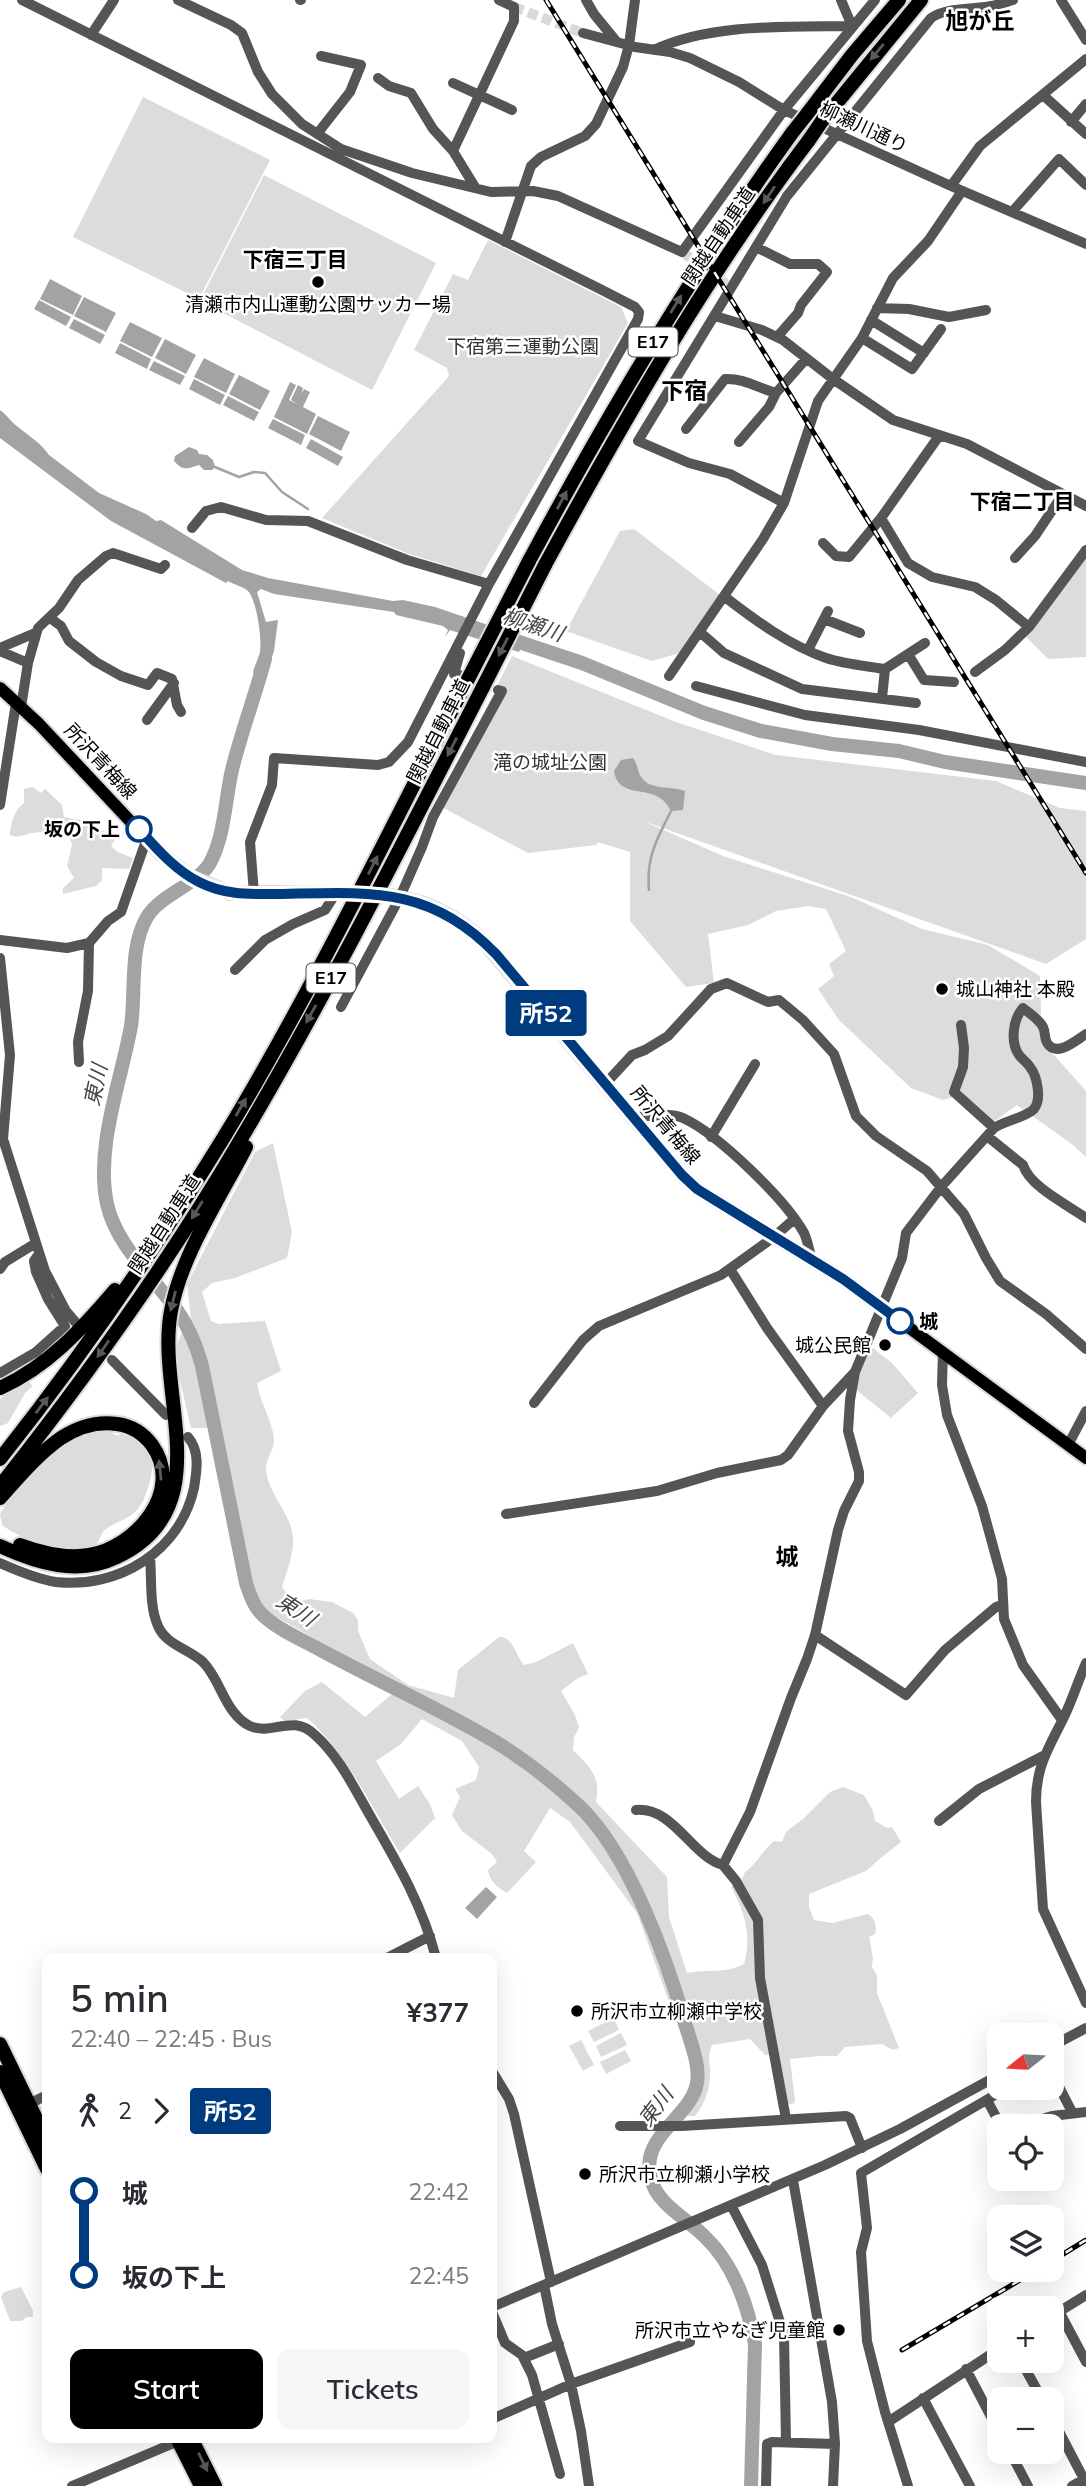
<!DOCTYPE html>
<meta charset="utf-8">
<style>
:root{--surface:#fff;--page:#f7f7f7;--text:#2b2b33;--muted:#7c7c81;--accent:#000}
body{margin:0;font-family:Mulish,"Noto Sans JP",sans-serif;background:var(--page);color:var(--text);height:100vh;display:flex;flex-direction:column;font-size:26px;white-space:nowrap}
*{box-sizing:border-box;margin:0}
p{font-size:23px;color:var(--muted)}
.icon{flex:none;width:38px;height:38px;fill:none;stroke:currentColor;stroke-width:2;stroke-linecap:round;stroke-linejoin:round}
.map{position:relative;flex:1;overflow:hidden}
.side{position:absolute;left:42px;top:1953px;width:455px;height:490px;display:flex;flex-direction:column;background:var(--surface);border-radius:14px;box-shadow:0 7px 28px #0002}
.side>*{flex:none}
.badge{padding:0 14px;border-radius:5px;font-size:24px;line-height:46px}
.needle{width:46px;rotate:252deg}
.controls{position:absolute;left:987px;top:2023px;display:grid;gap:14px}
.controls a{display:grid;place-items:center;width:77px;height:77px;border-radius:14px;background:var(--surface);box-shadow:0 7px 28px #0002;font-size:35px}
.map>.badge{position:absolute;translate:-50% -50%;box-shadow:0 0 0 4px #fff}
.legs{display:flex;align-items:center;gap:10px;height:77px;padding:0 28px;font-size:23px}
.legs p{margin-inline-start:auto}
.head{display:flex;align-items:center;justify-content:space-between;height:119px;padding:0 28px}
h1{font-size:38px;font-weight:600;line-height:52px}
.action{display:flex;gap:14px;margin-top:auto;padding:14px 28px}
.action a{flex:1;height:80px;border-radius:14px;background:var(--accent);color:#fff;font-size:28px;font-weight:600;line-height:80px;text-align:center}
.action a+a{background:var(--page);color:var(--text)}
ul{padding:0 28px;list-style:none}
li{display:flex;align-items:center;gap:24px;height:84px;font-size:26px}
li i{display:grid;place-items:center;width:10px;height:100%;margin:0 9px;background:currentColor}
li i::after{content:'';width:18px;height:18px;margin:-9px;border:5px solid;border-radius:50%;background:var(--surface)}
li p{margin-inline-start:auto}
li:first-child i{background:linear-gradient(#0000 50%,currentColor 0)}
li:last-child i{background:linear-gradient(currentColor 50%,#0000 0)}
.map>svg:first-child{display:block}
</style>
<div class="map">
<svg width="1086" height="2486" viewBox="0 0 1086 2486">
<rect width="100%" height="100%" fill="#fff"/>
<!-- green -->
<path fill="#dcdcdc" d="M143 97 270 160 199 299 73 237Z
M264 175 436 263 372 390 200 301Z
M488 240 621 307 628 323 481 576 409 554 322 518 449 376 447 368 414 350 453 274 468 280Z
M634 529 720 595 683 652 652 661 566 631 620 531Z
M1086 550V657L1048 659 1022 633Z
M512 656 676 722 776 755 996 781 1060 808 1086 811V939L1046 964 643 821 723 856 851 897 922 929 988 945 1040 976 1042 1046 1055 1056 1086 1091V1157L1073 1145 1017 1105 992 1123 961 1095 943 1100 911 1088 839 1020 818 989 834 976 829 964 846 951 826 909 808 906 776 911 748 925 708 934 714 983 686 987 630 921V852L598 842 596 845 528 853 438 805Z
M33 787 41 793 45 789 62 805 64 817 85 821 116 838 111 846 118 852 133 858 129 869 102 868V880L96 886 63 894V888L74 878 67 866 72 845 69 835C59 832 44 831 33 833 24 834 19 839 10 835 10 824 15 809 24 803V789Z
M273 1143 292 1232 287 1258 235 1278 212 1283 202 1292 211 1321 219 1324 265 1321 281 1371 257 1383C260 1403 272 1419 274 1439 275 1450 265 1459 266 1470 268 1495 293 1515 293 1540 294 1554 286 1573 282 1587L294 1603 309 1599 332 1602 353 1613 358 1620V1631L370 1659 408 1685 454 1698 458 1670 499 1637C514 1637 515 1655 524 1665L536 1662 573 1643 588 1674 578 1678 561 1691 575 1715 579 1728 574 1737 573 1750C590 1767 601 1776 596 1802L667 1877 669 1917 687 1973C707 1969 725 1974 744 1964 752 1936 745 1912 731 1887L742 1879 745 1872C755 1866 763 1850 774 1841L782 1842 786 1832 804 1818 830 1792 843 1787 864 1795 873 1811 875 1821 887 1828 892 1827 901 1842 883 1856 866 1871 809 1894V1907L814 1920 832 1923 868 1914C875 1918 877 1926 875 1934L869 1937 873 1958 872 1967 877 1975V1993L899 2048 893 2050 882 2044 845 2047 837 2056H820L790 2059 795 2101 793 2104H786L777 2056 765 2055 750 2039 712 2045C708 2054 709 2059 710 2068 711 2085 706 2103 695 2116H688L685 2108 687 2098 694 2078 682 2038 637 1913 570 1822 550 1808 524 1851 536 1862 507 1893C498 1888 489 1881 488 1870L497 1862 492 1854 462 1831 452 1815 460 1797 455 1789 476 1780 479 1767 462 1741 422 1719 401 1744 376 1761 399 1799 418 1786 430 1804 435 1818 400 1853C372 1808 347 1753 307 1718L285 1721 280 1717 305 1691 322 1682 365 1717 392 1694 364 1666 260 1608 250 1585 220 1428H191L174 1354 181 1334 191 1319 187 1284 255 1152Z
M869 1345 892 1363 918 1393 891 1418 854 1388Z
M23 1382 30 1383 33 1386 25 1393 8 1423 0 1426V1399Z
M106 1430 118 1436 123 1432C147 1443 157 1454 150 1481 147 1491 144 1502 137 1510 128 1520 114 1522 105 1530 101 1533 100 1540 97 1543 80 1563 18 1538 2 1525L0 1514C8 1500 18 1491 28 1479 56 1448 65 1439 106 1430Z
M614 2018 619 2030 594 2042 588 2031Z
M621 2033 627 2045 601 2057 596 2046Z
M581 2040 594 2065 583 2071 569 2046Z
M625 2050 631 2061 606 2074 600 2062Z
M21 2287 33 2311V2317H27L21 2321H10L1 2297 4 2292Z"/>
<!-- water -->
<path fill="#a3a3a3" d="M50 279 82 296 73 315 40 299Z
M84 297 116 313 106 332 74 316Z
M39 300 71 317 66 326 34 309Z
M74 319 105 335 100 344 69 328Z
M130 322 162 338 152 357 120 341Z
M165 339 196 355 186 374 155 358Z
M120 343 151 359 147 369 115 353Z
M204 358 235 374 226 393 194 377Z
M154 361 185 376 180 385 149 370Z
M239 375 270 391 260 410 229 394Z
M194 379 225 395 220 405 189 389Z
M290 382 296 385 289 400 297 404 291 400 298 385 303 388 301 394 304 389 310 392 303 407 316 414 307 434 274 417Z
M228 396 259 412 254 421 223 405Z
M0 410C7 415 11 422 18 427 29 436 41 443 49 455L99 493 146 514 156 521 161 520 242 570 268 578 393 601 403 600 435 607 526 638 519 652 450 630 445 637 448 630 443 626 396 615 394 612 274 594 261 589 257 592 266 622 278 620 274 651 266 676 253 673C254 665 259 659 260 652 262 639 257 601 248 591 243 586 234 585 228 581L226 583 111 521 0 438Z
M318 416 350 432 341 451 309 434Z
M273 419 305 435 301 445 268 428Z
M311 439 343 457 338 466 306 448Z
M189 447 197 450 199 454 207 455 213 460 215 467 212 470H204L199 465C187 469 183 471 174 461L175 456Z
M633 758C638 764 637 772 642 778 650 790 672 786 685 791L683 810 671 811C668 806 665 801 660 798 644 787 618 797 614 771L621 760Z
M486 1887 497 1897 477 1919 465 1908Z"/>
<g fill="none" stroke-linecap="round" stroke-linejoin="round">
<!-- stream -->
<path stroke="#a3a3a3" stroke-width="2.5" d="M215 467 239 477 254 472 265 473 282 492 308 509
M649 890C646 857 657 839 671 811"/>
<!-- river -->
<path stroke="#a3a3a3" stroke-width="14" d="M507 638 582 663 704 713 761 731 832 744 899 751 945 762 1086 783
M265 659C255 696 241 733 232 770 225 800 225 835 210 863 198 884 160 895 147 917 129 947 136 993 131 1026 121 1081 95 1148 107 1204 116 1244 149 1273 173 1305 187 1323 196 1344 202 1366L246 1583C249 1592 252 1603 259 1611 273 1627 298 1638 317 1648 375 1680 437 1707 494 1741 524 1759 553 1782 578 1805 629 1852 667 1960 686 2026 691 2043 700 2065 697 2083 691 2118 639 2135 651 2179 657 2204 686 2218 704 2236 733 2263 748 2306 755 2344L751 2486"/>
<!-- minor-tunnel -->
<path stroke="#d9d9d9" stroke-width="10" stroke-dasharray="10 5" stroke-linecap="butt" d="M514 7 583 33
M682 252 732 288"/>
<!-- major casing -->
<g stroke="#dbdbdb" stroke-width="16">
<path id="major" d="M0 688 39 724 161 854 190 877 230 893H339
M391 896C427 901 459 918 485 943L682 1175 697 1189 843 1279 1086 1458"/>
</g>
<!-- highway casing -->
<g stroke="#dbdbdb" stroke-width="18">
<path id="highway" d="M807 114 852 55 899 0
M822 121 921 0
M529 561C609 412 694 269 792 133
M545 565C625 418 708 273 809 140
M0 1388C47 1367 82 1329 115 1290
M0 1459C81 1357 156 1248 224 1137 313 990 387 835 466 683
M0 1486C87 1376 170 1261 241 1139 328 992 405 839 483 687
M0 1498C19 1477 38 1454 61 1438 78 1427 97 1421 117 1424 132 1426 143 1433 152 1445 185 1491 135 1548 89 1555 65 1559 42 1553 20 1545
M0 1546C37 1563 78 1576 117 1557 221 1508 155 1395 171 1311 181 1255 220 1198 246 1147
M0 2044 47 2141
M0 2072 47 2169
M177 2438 201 2486
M191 2438 215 2486"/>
</g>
<!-- minor -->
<path stroke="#555" stroke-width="10" d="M22 0 602 290 635 307 639 312 638 319 489 584 408 742 389 762 378 765 274 758 272 785 250 842 254 894
M178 0 231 25 242 33 258 72 272 94 302 124 341 149 412 173 491 192 533 191 558 196 682 252 784 110 875 0
M300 0H301
M586 0 594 14 616 41
M1061 0 1086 40
M583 33 635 47 670 52 690 58 739 82 784 110 951 186 1086 244
M91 35 114 0
M654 50C710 23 790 27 852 26L841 0
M378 78 389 86 411 93 433 129 453 151
M453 83 512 110
M1043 95 1086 134
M1071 122 1086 104
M317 134 350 92 361 65 321 56
M951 186 980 146 1086 59
M475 187 453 151 514 21V7L499 0
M1012 212 1059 159 1086 185
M505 242 531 166 541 157 585 136 596 124 623 67 629 45 635 0
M756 247 790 264H818L827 272 801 305 798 313 777 337
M877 308 909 309 949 317 986 310
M715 316 762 330 783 340 833 379 893 420 967 444 1086 506
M871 320 924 353
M862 338 912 369 941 329
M686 429 725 379C744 378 758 388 776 393
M739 442 769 407 776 393 806 359
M784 503 730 474 689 463 638 441 787 196 931 18C947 7 972 10 991 6 998 5 1006 2 1013 0
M881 518 908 563 932 577 975 587 996 600 1029 627 1005 650 975 672
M192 528 206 511 221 507 266 520 308 521 407 560 489 584
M823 543 836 556 849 557 881 518 939 436
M1015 558 1035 536 1063 494
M725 597C756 621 789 645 826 658 844 664 866 666 885 669L925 643
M50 618 61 626 69 641 96 662 121 676 148 685 157 673 172 679 177 705 181 712
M824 619 860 633
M1029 627 1086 550
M701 633 724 653 802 689 916 703
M0 648 35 633
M808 650 828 611
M0 651 28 663
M908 654 924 680 954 682
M457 658 460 653 454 674H458
M669 676 763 539 784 503 818 401 862 338 893 278 928 241 962 191
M696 686 805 715 919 730 1086 762
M882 698 885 669
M21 707 28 663 38 628 59 608 78 580 106 556 113 553 161 569 165 565
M147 720 174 683
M0 805 16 703
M0 940 67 948 89 943 108 921 121 912 147 838
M0 958 10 1055 3 1139 45 1271 66 1311 77 1324
M235 970 265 940 293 924 325 910 336 893
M341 1007 400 897 422 847 433 817 502 691 498 690
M961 1025 964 1048 963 1067 954 1092 994 1128
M79 1062 78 1042 88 991 89 943
M606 1083 632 1055 645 1050 668 1036 711 989 727 983 768 1002 779 1000 803 1020 834 1054 856 1116 876 1136 927 1171 964 1214 986 1258 1000 1281 1046 1314 1086 1349
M635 1117C649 1117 670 1112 683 1118 718 1134 786 1200 804 1233 808 1241 809 1251 812 1260
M987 1136 1023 1165C1030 1187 1068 1205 1086 1218
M711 1137 755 1064
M0 1269 5 1262 36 1243
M730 1269 767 1328 823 1406
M943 1352 942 1385 947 1415 982 1506 1002 1579 1004 1619 1023 1665 1062 1720
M112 1360 166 1415
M0 1373 36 1352 65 1326 48 1299 36 1272 34 1261 39 1254
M534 1403 583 1340 599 1326 721 1275 774 1237 793 1220
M1068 1445 1086 1411
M506 1514 657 1491 717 1473 781 1460 788 1455 823 1406 854 1373
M150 1557C152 1579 149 1606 158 1626 166 1645 189 1649 203 1662 221 1680 225 1714 250 1726 273 1736 292 1713 315 1735 340 1757 355 1790 372 1819 398 1864 423 1907 436 1958
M0 1563C18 1571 37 1579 56 1582 119 1589 180 1551 194 1488 197 1470 200 1451 188 1437
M815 1635 906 1695 945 1650 996 1607 1002 1605
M1086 1663C1078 1681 1072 1701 1063 1719 1048 1749 1036 1767 1036 1802L1043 1909 1086 2003
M636 1810C674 1807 691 1856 723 1865
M939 1821 979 1789 1043 1756
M387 1958 430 1936
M1052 2046 1086 2028
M492 2071 509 2099 514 2114 551 2282
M1052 2073 1072 2112
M987 2100 1001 2126
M29 2104 47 2095
M786 2119 760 1978 758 1920 736 1881 723 1865 750 1812 791 1698 807 1659 815 1635 838 1530 844 1511 859 1481V1472L848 1431 850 1400 855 1372 902 1258 906 1233 941 1187 994 1128C1004 1121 1027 1117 1034 1109 1042 1099 1037 1076 1030 1067 1027 1062 1022 1059 1019 1055 1010 1042 1013 1019 1023 1008 1029 1013 1039 1019 1043 1027 1046 1033 1044 1038 1047 1043 1057 1058 1076 1040 1086 1034
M620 2126H682L846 2116 850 2118 862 2148
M1020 2126 1052 2116 1086 2112
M793 2180 832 2402 835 2444 833 2486
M731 2205 762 2265 784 2335 786 2442
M544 2285 552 2324 571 2384 581 2431 589 2486
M492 2307 825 2165 900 2129 999 2075
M1059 2311 1086 2362
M492 2312 505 2343 522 2355 532 2375 560 2474
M1052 2316 1086 2295
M784 2335 819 2329
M524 2358 559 2344
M1021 2361 1042 2399
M966 2369 999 2432
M923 2398 970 2486
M1052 2418 1086 2483
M492 2419 571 2384 690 2342
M888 2422 999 2349
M1010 2452 1028 2486
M72 2486 181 2440
M766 2486 767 2444 772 2442 835 2444
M908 2486 885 2412 867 2341 861 2252 867 2228 861 2173 1007 2088
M1072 2486 1086 2478"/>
<!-- major -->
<use href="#major" stroke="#000" stroke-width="12"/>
<!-- highway -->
<use href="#highway" stroke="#000" stroke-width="14"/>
<!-- rail casing -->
<g stroke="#000" stroke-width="5">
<path id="rail" d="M546 0 1086 873
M1052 2261 1086 2240
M902 2350 1037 2270"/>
</g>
<!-- rail -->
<use href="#rail" stroke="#fff" stroke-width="2.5" stroke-dasharray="8" stroke-linecap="butt"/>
<!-- major-bridge casing -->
<g stroke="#dbdbdb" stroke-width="16" stroke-linecap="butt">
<path id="major-bridge" d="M339 893 391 896"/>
</g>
<!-- highway-bridge casing -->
<g stroke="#dbdbdb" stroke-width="18" stroke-linecap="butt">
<path id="highway-bridge" d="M792 133 807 114
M809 140 822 121
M466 683 529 561
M483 687 545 565"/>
</g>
<!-- major-bridge -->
<use href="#major-bridge" stroke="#000" stroke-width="12"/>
<!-- highway-bridge -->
<use href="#highway-bridge" stroke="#000" stroke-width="14"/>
</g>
<!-- one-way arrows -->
<defs><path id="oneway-solid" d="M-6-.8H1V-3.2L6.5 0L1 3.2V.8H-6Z" transform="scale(1.75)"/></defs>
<g fill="#595959">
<use href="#oneway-solid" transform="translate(877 52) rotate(130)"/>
<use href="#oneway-solid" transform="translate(769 195) rotate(124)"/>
<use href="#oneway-solid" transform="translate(676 304) rotate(-58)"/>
<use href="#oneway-solid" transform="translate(562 500) rotate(-62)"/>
<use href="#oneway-solid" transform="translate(503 647) rotate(117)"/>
<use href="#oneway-solid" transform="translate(452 747) rotate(117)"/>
<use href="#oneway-solid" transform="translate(373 865) rotate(-63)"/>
<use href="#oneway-solid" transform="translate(311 1014) rotate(119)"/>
<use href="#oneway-solid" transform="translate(241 1107) rotate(-60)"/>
<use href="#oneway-solid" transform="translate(197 1210) rotate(122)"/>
<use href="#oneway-solid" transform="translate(173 1301) rotate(104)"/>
<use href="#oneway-solid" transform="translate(103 1349) rotate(125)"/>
<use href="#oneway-solid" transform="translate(42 1405) rotate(-53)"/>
<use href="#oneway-solid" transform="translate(160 1470) rotate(-96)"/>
<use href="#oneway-solid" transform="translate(203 2462) rotate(64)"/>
</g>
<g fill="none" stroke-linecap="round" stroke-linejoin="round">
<!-- line-1 casing -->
<g stroke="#fff" stroke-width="16">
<path id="line-1" d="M139 829C157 849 175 870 199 882 226 896 253 894 283 894 369 892 431 886 496 954L682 1175 697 1189 843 1279 900 1321"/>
</g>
<!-- line-1 -->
<use href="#line-1" stroke="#003b80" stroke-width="10"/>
</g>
<!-- markers -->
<g fill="#000" stroke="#fff" stroke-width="2.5">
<circle cx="318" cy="282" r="7"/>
<circle cx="942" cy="989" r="7"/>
<circle cx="885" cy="1345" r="7"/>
<circle cx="577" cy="2011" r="7"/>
<circle cx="585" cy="2174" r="7"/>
<circle cx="839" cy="2330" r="7"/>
</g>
<g fill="#fff" stroke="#003b80" stroke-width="3.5">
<circle cx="139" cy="829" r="12"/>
<circle cx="900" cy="1321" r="12"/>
</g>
<g text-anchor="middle" stroke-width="5" stroke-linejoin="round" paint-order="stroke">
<!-- shield labels -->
<g fill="#fff" stroke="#4c4c4c" stroke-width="2">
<rect x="628.5" y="327.5" width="49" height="29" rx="5"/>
<rect x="306.5" y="963.5" width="49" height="29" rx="5"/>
</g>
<g font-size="18" font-weight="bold" fill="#000">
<text x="653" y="348">E17</text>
<text x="331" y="984">E17</text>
</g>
<!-- street labels -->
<g font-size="19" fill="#000" stroke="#fff">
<text transform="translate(864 127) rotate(25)" y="7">柳瀬川通り</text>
<text transform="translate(718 236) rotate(-56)" y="7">関越自動車道</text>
<text transform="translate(438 731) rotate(-63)" y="7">関越自動車道</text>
<text transform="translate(101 761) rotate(47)" y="7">所沢青梅線</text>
<text transform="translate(666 1125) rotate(50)" y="7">所沢青梅線</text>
<text transform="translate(164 1224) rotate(-57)" y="7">関越自動車道</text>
</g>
<!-- poi labels -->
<g font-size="19" fill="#000" stroke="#fff" text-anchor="start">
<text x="318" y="311" text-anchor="middle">清瀬市内山運動公園サッカー場</text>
<text x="956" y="996">城山神社 本殿</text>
<text x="871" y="1352" text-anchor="end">城公民館</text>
<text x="591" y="2018">所沢市立柳瀬中学校</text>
<text x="599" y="2181">所沢市立柳瀬小学校</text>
<text x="825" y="2337" text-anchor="end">所沢市立やなぎ児童館</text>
</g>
<!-- park labels -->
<g font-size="19" fill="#333" stroke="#fff">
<text x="523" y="353">下宿第三運動公園</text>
<text x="550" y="769">滝の城址公園</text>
</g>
<!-- stop labels -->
<g font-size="19" font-weight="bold" fill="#000" stroke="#fff" text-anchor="end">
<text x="120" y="836">坂の下上</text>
<text x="919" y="1328" text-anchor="start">城</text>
</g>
<!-- neighbourhood labels -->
<g font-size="21" font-weight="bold" fill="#000" stroke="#fff">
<text x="295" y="267">下宿三丁目</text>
<text x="1022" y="509">下宿二丁目</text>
</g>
<!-- water labels -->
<g font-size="21" font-style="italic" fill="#444" stroke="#fff">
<text transform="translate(533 625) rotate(18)" y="7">柳瀬川</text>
<text transform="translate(96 1085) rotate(-78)" y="7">東川</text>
<text transform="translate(296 1610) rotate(33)" y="7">東川</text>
<text transform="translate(656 2107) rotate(-53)" y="7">東川</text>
</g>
<!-- quarter labels -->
<g font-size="23" font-weight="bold" fill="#000" stroke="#fff">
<text x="980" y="29">旭が丘</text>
<text x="684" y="399">下宿</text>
<text x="787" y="1565">城</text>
</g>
</g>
</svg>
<div class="controls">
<a><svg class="needle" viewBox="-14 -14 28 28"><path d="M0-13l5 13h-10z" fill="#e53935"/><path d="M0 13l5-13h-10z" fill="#7c7c81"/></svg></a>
<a><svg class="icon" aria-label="locate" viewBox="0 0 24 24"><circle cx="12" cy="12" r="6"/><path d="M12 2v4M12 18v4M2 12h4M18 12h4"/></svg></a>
<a><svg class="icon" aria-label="layers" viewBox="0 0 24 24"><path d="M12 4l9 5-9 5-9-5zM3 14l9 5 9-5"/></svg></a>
<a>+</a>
<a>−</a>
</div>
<b class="badge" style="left:546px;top:1013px;background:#003b80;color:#fff">所52</b>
<section class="side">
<div class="head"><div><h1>5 min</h1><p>22:40 – 22:45 · Bus</p></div><b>¥377</b></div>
<div class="legs"><svg class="icon" aria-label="walk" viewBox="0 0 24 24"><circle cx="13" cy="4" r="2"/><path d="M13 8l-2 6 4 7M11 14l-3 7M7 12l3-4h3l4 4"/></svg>2<svg class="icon" aria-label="forward" viewBox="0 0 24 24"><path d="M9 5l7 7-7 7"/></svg><b class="badge" style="background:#003b80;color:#fff">所52</b></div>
<ul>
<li><i style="color:#003b80"></i><b>城</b><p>22:42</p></li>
<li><i style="color:#003b80"></i><b>坂の下上</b><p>22:45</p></li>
</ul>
<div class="action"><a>Start</a><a>Tickets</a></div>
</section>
</div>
